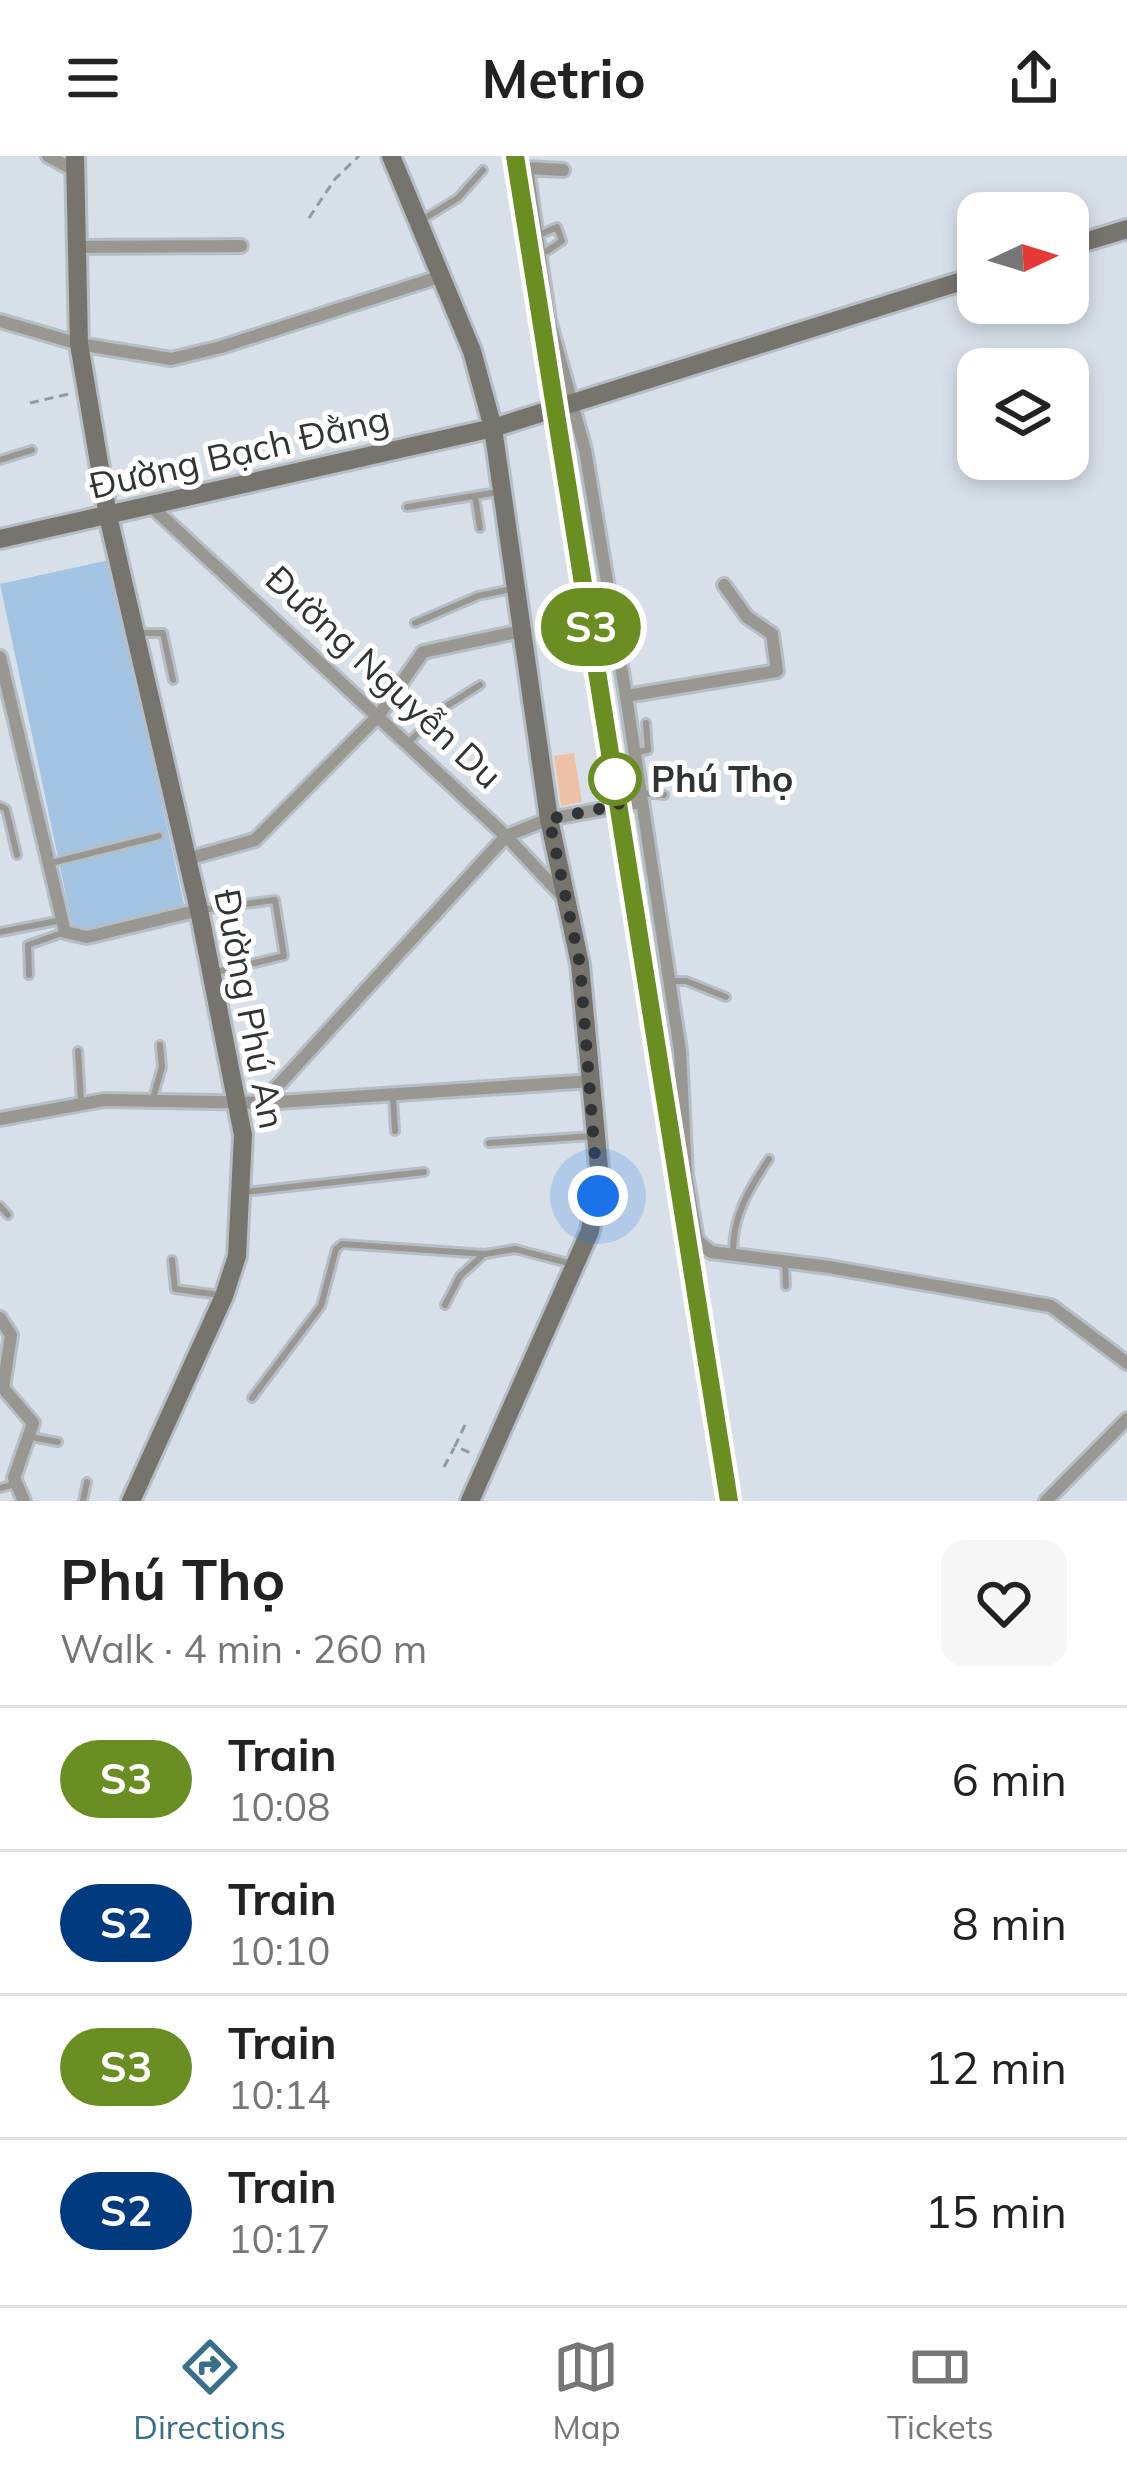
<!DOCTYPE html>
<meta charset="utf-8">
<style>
:root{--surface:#fff;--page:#f6f6f6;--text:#222;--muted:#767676;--line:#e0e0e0;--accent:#386f8a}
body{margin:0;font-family:Mulish,sans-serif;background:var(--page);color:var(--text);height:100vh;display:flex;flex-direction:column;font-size:45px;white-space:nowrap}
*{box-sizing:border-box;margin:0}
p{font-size:39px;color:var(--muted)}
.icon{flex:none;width:66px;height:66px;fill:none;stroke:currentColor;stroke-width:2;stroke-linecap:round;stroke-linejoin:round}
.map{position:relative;height:1345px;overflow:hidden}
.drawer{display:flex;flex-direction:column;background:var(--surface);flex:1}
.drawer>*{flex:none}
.badge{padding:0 24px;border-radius:39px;font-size:42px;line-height:78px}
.needle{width:78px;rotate:86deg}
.buttons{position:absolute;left:957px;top:36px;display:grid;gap:24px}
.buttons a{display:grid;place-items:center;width:132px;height:132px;border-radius:24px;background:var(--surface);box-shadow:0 6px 18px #0003;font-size:60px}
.you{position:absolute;width:60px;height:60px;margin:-30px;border:9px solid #fff;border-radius:50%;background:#1a73e8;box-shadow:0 0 0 18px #1a73e833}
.map>.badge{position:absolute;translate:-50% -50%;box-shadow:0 0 0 6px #fff}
.round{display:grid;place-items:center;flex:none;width:126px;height:126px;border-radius:24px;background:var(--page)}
.summary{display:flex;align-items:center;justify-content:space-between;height:204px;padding:0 60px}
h1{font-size:57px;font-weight:700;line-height:90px}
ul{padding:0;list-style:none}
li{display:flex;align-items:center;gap:36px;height:144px;padding:0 60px;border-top:3px solid var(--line)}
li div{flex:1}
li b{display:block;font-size:45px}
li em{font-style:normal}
li .badge{min-width:132px;font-weight:700;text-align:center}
header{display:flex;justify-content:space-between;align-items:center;height:156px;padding:0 60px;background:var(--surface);font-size:54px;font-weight:700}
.tabs{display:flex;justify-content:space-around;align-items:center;height:168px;border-top:3px solid var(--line);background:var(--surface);font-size:33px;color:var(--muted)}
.tabs a{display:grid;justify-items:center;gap:6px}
.tabs .current{color:var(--accent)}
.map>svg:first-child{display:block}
</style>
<header><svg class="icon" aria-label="menu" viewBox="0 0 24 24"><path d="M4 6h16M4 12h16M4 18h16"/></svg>Metrio<svg class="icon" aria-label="share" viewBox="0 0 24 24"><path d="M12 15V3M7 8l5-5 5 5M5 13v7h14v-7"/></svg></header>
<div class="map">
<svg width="1127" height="1345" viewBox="0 0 1127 1345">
<rect width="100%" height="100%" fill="#d7e0e9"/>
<!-- green -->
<path fill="#a2c4e2" d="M109 404 185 753 74 777 0 428Z"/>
<!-- building -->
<path fill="#eec0a5" d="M574 597 582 646 561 650 554 600Z"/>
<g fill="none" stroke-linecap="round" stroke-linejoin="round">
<!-- lane casing -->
<g stroke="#b6bec5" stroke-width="12">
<path id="lane" d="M422 64 458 42 483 14
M539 79 557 71 562 85 547 95
M0 304 32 294
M475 340 480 372
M407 351 498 336
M415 467 478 440 511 433
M139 477H163L173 524
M408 587 442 553 480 529
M638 596 648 594 646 567
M644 637 664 639
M0 650 6 653 17 699
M51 707 159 680
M201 754 275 744 284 800 216 816
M0 776 62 764
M29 819 28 789 65 776
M672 825H686L726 841
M78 895 81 946
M153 942 162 911 160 889
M393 942 395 975
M489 987 593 980
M245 1036 424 1016
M0 1050 8 1059
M733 1099C732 1061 749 1033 769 1003
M172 1104 175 1133 220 1139
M785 1109 786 1130
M445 1149 460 1120 482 1100
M252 1242 321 1150 336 1093 342 1088 485 1098 515 1093 572 1108
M31 1281 58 1286
M0 1332 14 1328
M83 1345 87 1326"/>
</g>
<!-- street casing -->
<g stroke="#b6bec5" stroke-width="18">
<path id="street" d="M48 0 74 14
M563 14 527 12 549 164 585 294 626 540 680 895 686 1019 697 1084 711 1096 829 1111 1051 1150 1127 1207
M76 91 241 90
M0 165 79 188 171 203 221 191 442 120
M151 350 506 680 566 744
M0 501 65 776 87 781 199 754
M626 540 777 515 772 478 747 461 724 429
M187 703 255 684 379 559 423 496 521 475
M263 946 506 680 549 663 641 646
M0 963 104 944 263 947 592 925
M0 1162 11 1179 3 1232 33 1267 14 1322 24 1345
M1046 1345 1127 1263"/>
</g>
<!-- secondary casing -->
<g stroke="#b6bec5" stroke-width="24">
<path id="secondary" d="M75 0 79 188 108 360 199 754 243 979 237 1100 224 1140 131 1345
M391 0 472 195 493 272 549 663 580 808 599 1012 590 1075 470 1345
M1068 91 1127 73
M0 383 493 272 978 120"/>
</g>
<!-- path -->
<path stroke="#92999f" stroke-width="3" stroke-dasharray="9 6" stroke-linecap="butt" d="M309 62 335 23 359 0
M30 247 73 237
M465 1269 455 1290 475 1299
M444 1311 454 1292"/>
<!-- lane -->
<use href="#lane" stroke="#999792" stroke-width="6"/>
<!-- street -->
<use href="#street" stroke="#999792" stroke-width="12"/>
<!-- secondary -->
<use href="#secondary" stroke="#77746e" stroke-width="18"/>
<!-- rail casing -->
<g stroke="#6d7378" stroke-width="8">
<path id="rail" d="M515 0 729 1345"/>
</g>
<!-- rail -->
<use href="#rail" stroke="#fff" stroke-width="3" stroke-dasharray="9" stroke-linecap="butt"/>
</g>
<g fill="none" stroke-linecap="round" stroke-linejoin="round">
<!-- line casing -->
<g stroke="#fff" stroke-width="27">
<path id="line" d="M515 0 729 1345"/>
</g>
<!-- line -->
<use href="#line" stroke="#6b8e23" stroke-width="18"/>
<!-- walk -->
<path stroke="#303437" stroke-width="12" stroke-dasharray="0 21.6" d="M598 1040 580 808 549 663 619 649 615 623"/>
</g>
<!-- markers -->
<circle fill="#fff" stroke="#6b8e23" stroke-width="6" cx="615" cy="623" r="24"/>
<g text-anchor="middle" stroke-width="10" stroke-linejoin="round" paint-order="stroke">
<!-- street labels -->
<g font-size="36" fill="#303437" stroke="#fff">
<text transform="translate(239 296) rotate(-13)" y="13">Đường Bạch Đằng</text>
<text transform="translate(384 521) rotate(43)" y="13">Đường Nguyễn Du</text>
<text transform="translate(250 853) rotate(79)" y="13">Đường Phú An</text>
</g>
<!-- stop labels -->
<g font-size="36" font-weight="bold" fill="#303437" stroke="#fff" text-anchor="start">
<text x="651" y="636">Phú Thọ</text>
</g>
</g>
</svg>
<div class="buttons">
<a><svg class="needle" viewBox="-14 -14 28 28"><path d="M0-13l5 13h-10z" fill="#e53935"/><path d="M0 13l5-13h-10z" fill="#767676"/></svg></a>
<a><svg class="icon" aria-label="layers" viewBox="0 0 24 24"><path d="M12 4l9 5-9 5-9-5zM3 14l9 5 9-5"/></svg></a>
</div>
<div class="you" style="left:598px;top:1040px"></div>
<b class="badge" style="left:591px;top:471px;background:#6b8e23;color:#fff">S3</b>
</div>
<section class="drawer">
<div class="summary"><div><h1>Phú Thọ</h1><p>Walk · 4 min · 260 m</p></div><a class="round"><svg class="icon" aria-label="heart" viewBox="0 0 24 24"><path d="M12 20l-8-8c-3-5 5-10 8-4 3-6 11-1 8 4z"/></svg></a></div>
<ul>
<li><span class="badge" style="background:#6b8e23;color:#fff">S3</span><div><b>Train</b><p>10:08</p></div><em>6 min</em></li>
<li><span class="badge" style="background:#003b80;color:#fff">S2</span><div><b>Train</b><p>10:10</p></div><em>8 min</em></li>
<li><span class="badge" style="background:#6b8e23;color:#fff">S3</span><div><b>Train</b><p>10:14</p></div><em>12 min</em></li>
<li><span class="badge" style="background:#003b80;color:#fff">S2</span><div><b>Train</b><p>10:17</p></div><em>15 min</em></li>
</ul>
</section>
<nav class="tabs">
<a class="current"><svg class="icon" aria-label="directions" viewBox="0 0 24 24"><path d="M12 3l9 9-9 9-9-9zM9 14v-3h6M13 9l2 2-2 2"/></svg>Directions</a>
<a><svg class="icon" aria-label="map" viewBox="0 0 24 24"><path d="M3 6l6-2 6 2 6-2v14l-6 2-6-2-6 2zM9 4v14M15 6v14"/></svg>Map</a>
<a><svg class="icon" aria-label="tickets" viewBox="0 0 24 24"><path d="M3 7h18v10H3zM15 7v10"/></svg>Tickets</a>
</nav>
